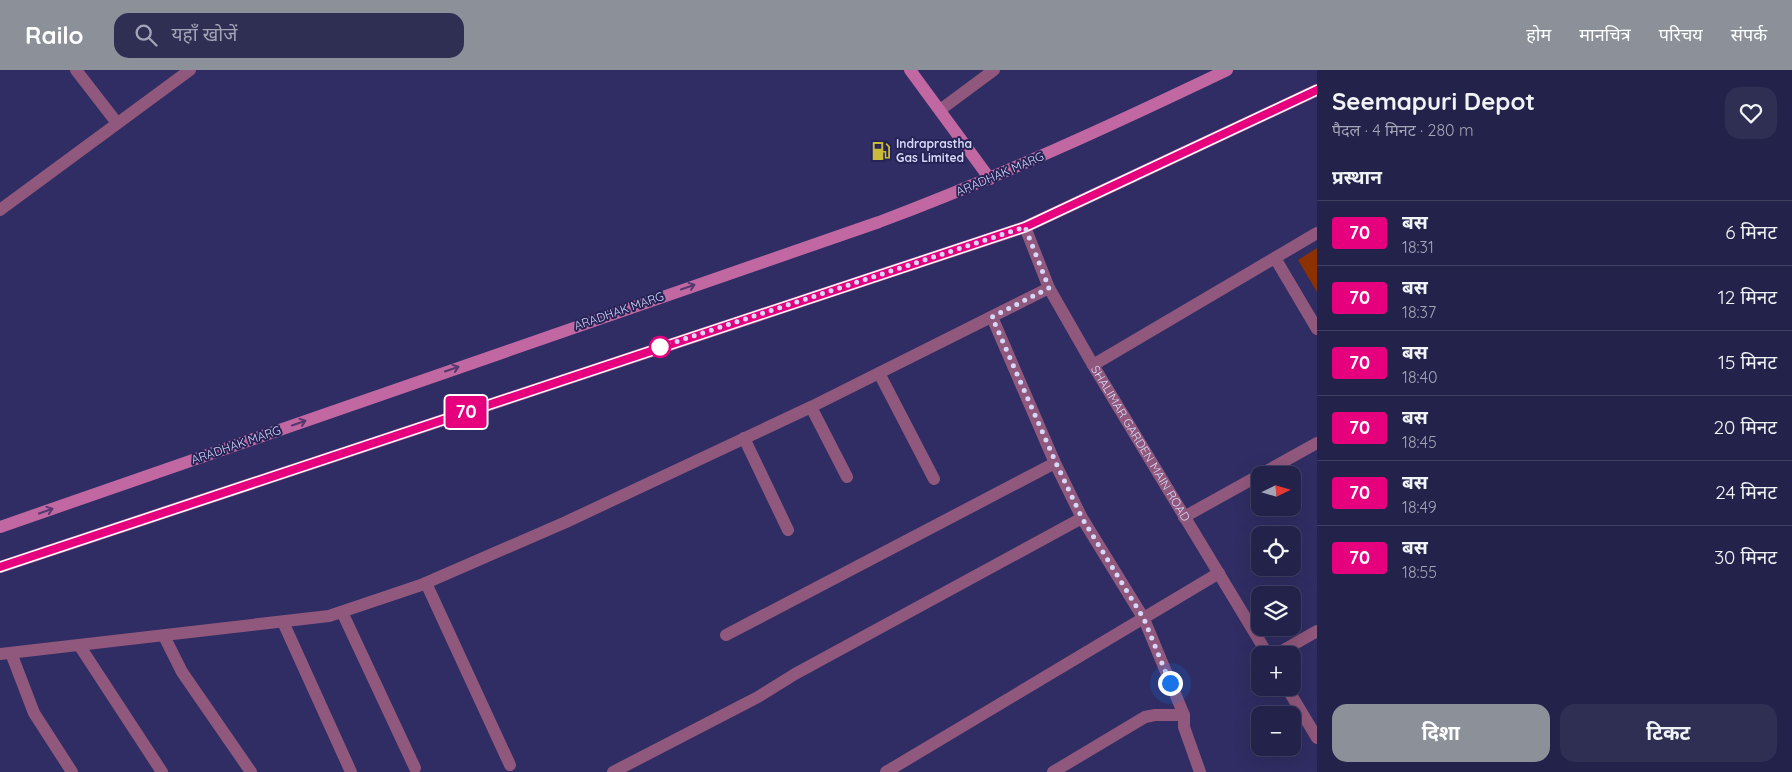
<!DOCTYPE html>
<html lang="hi">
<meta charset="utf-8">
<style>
:root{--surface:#23224a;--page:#2f2f54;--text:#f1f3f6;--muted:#a3a4b5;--line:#403f62;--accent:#8c9099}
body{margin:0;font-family:Quicksand,"Noto Sans Devanagari",sans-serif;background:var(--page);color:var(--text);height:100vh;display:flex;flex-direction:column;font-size:19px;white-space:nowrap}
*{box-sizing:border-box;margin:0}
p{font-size:16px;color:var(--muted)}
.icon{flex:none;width:28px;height:28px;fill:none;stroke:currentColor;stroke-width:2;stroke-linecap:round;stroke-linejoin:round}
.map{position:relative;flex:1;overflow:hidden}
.panel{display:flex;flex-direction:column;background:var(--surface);width:475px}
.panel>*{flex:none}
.badge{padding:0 10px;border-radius:4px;font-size:18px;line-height:32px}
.needle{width:32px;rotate:85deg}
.buttons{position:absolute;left:1251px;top:396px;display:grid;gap:10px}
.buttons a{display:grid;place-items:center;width:50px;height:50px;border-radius:10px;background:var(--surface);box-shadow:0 5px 20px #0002,0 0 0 1px var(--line);font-size:25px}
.you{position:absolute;width:25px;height:25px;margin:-12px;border:4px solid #fff;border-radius:50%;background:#1a73e8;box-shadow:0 0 0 8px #1a73e833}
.map>.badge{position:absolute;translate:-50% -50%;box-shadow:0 0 0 2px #fff}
h2{padding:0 15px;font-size:19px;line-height:45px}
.round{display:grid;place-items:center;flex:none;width:52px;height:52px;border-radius:15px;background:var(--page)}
.head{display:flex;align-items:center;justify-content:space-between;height:85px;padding:0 15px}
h1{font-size:24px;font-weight:700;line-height:38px}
.button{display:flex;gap:10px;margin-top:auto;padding:10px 15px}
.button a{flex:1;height:58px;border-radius:15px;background:var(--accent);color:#fff;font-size:20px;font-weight:700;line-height:58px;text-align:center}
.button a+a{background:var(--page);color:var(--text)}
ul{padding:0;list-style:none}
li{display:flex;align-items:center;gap:15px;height:65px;padding:0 15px;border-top:1px solid var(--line)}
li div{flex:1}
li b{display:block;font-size:19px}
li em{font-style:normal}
li .badge{min-width:55px;font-weight:700;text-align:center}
header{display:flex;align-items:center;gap:30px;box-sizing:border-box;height:70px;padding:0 25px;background:var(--accent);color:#fff}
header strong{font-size:24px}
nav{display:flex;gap:28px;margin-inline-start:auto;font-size:18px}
.search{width:350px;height:45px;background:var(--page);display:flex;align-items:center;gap:12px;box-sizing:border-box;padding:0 18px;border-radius:15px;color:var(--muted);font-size:19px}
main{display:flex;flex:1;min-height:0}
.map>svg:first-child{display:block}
</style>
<header>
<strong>Railo</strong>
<div class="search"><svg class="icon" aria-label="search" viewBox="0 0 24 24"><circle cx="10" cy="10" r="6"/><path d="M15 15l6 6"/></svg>यहाँ खोजें</div>
<nav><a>होम</a><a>मानचित्र</a><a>परिचय</a><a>संपर्क</a></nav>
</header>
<main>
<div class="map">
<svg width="1317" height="702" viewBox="0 0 1317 702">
<rect width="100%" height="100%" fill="#2f2d63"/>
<!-- green -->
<path fill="#8d3100" d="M1317 178V222L1298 190Z"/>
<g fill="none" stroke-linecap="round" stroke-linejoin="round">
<!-- lane -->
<path stroke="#90587c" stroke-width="12" d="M992 247 1055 393 1082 448 1144 549
M879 303 934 409
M811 337 847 407
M744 368 788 460
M426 513 510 695
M342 542 415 698
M283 552 351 702
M726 565 1055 393
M164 566 182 602 251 702
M79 575 162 702
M11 583 34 643 72 702
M613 702 758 627 795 604 1082 448"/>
<!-- street -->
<g stroke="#90587c" stroke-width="12">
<path d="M76 0 117 53"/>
<path d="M940 40 994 0"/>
<path d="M0 140 190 0"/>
<path id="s1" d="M1025 157 1049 218 1093 295 1268 585"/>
<path d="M1275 188 1317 259"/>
<path d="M1093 295 1317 163"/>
<path d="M1184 447 1317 373"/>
<path d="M1144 549 1184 645V657L1200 702"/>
<path d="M0 584 329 546 421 515 566 452 811 337 1049 218"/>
<path d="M1275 585 1317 561"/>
<path d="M1287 618 1317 668"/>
<path d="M886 702 1219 503"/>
<path d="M1053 702 1145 647 1155 645H1184"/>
</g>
<!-- secondary -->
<path stroke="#c168a3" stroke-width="12" d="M910 0 990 109
M0 457 879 152C999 107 1112 55 1227 0
M0 497 1025 157 1317 20"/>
</g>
<!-- one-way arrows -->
<defs><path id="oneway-shaft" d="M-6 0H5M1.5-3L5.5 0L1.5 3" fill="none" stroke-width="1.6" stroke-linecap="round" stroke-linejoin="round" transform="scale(1.25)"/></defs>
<g stroke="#54386e">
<use href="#oneway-shaft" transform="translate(688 217) rotate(-19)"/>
<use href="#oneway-shaft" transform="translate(452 299) rotate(-19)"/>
<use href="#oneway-shaft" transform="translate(299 353) rotate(-19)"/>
<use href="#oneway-shaft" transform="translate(46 441) rotate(-19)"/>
</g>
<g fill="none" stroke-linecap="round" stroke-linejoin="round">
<!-- line casing -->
<g stroke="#fff" stroke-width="11">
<path id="line" d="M0 497 1025 157 1317 20"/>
</g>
<!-- line -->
<use href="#line" stroke="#e6007e" stroke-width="8"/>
<!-- walk -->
<path stroke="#d6d8fa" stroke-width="5" stroke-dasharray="0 9" d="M660 277 1025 157 1049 218 992 247 1056 393 1082 448 1144 549 1170 613"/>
</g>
<!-- icons -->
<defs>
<g id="fuel-bare" transform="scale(1.5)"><path d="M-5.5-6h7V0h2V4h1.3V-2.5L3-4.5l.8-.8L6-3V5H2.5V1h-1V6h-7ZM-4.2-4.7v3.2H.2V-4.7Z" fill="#caba39" stroke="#262357" stroke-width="2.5" paint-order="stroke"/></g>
</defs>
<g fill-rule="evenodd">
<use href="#fuel-bare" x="881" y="81"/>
</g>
<!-- markers -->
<circle fill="#fff" stroke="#e6007e" stroke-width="2.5" cx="660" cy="277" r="10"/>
<g text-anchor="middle" stroke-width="4" stroke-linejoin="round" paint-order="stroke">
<!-- poi labels -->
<g font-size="12" font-weight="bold" fill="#d6d8fa" stroke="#262357" text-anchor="start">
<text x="896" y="78">Indraprastha<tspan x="896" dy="14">Gas Limited</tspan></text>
</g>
<!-- street labels -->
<g font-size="12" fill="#d6d8fa" stroke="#262357">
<text transform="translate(1000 104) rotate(-23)" y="4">ARADHAK MARG</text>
<text transform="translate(619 241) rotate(-19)" y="4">ARADHAK MARG</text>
<text dy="4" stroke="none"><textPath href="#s1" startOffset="246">SHALIMAR GARDEN MAIN ROAD</textPath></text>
<text transform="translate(236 375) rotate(-19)" y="4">ARADHAK MARG</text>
</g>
</g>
</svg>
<div class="buttons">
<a><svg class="needle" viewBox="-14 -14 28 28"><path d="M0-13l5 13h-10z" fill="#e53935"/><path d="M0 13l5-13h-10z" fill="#a3a4b5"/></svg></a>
<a><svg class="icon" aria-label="locate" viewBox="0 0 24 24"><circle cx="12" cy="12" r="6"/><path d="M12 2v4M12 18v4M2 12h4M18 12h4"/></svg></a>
<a><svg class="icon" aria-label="layers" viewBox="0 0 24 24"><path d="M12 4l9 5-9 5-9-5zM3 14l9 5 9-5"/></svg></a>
<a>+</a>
<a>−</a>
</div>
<div class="you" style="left:1170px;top:613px"></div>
<b class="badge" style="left:466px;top:342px;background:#e6007e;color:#fff">70</b>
</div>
<section class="panel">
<div class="head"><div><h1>Seemapuri Depot</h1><p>पैदल · 4 मिनट · 280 m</p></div><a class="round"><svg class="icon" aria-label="heart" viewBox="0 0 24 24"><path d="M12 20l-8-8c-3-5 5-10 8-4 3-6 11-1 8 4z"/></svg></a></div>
<h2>प्रस्थान</h2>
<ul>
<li><span class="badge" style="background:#e6007e;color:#fff">70</span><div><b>बस</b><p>18:31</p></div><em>6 मिनट</em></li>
<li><span class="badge" style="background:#e6007e;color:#fff">70</span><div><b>बस</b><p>18:37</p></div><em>12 मिनट</em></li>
<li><span class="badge" style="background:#e6007e;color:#fff">70</span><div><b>बस</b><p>18:40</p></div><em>15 मिनट</em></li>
<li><span class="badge" style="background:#e6007e;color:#fff">70</span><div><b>बस</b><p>18:45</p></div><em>20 मिनट</em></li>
<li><span class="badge" style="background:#e6007e;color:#fff">70</span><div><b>बस</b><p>18:49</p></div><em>24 मिनट</em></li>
<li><span class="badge" style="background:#e6007e;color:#fff">70</span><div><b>बस</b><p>18:55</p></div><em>30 मिनट</em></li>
</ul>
<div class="button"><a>दिशा</a><a>टिकट</a></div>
</section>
</main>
